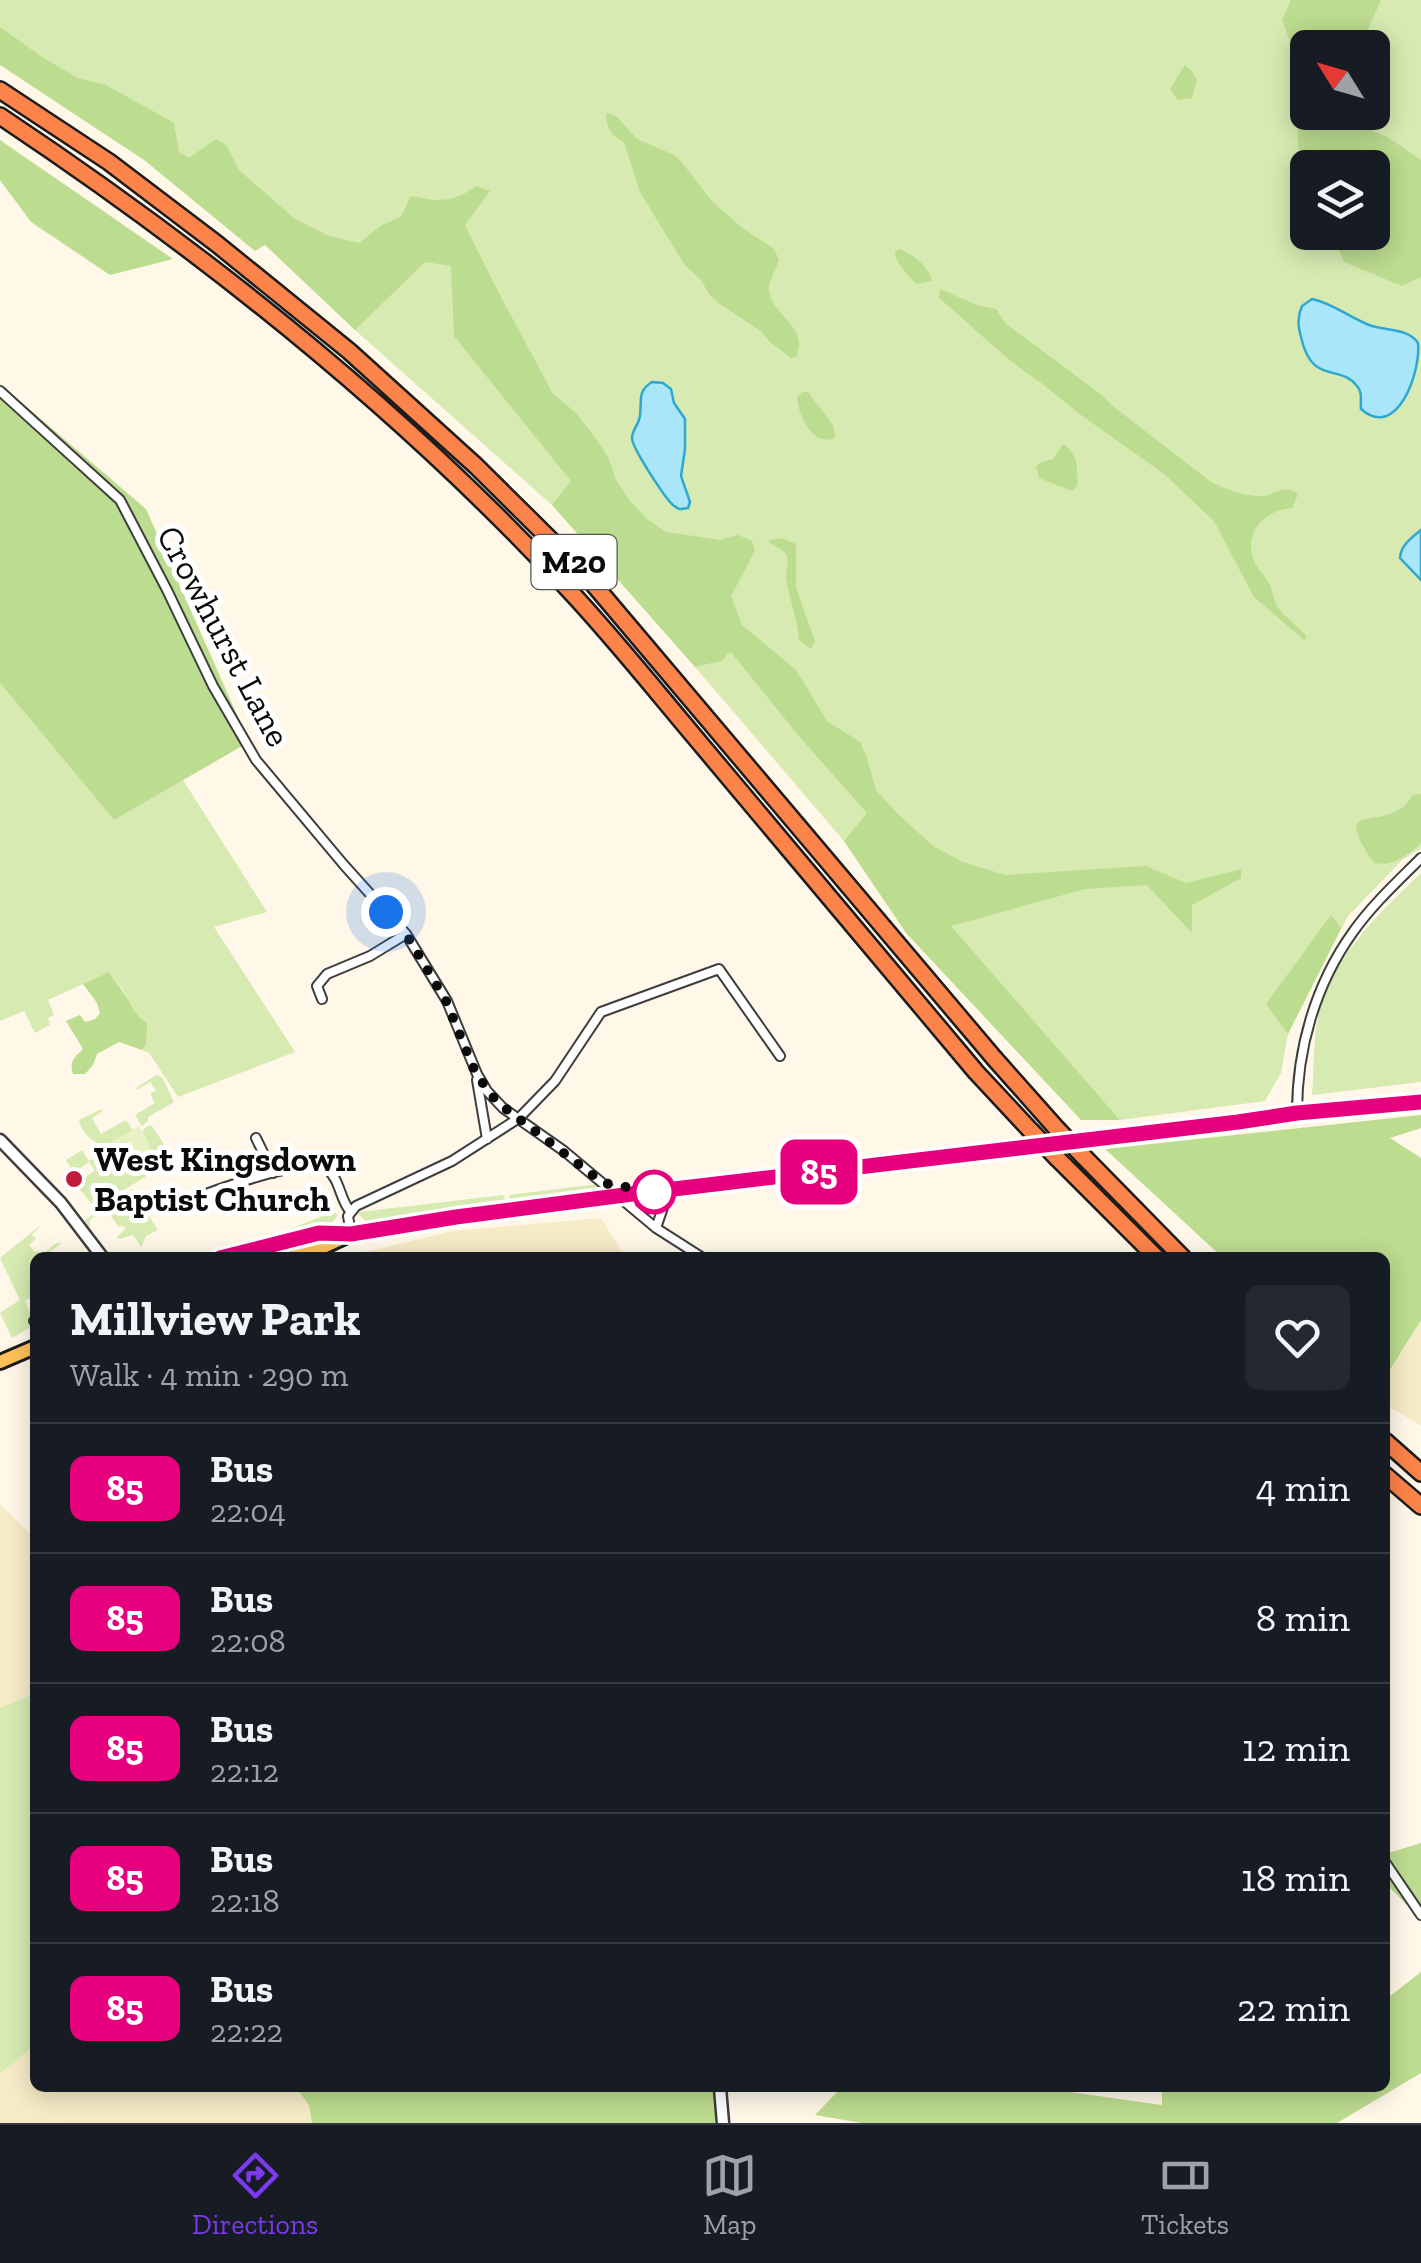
<!DOCTYPE html>
<meta charset="utf-8">
<style>
:root{--surface:#171b24;--page:#242831;--text:#f1f3f6;--muted:#9ea1a6;--line:#363941;--accent:#7c3aed}
body{margin:0;font-family:"Zilla Slab",serif;background:var(--page);color:var(--text);height:100vh;display:flex;flex-direction:column;font-size:38px;white-space:nowrap}
*{box-sizing:border-box;margin:0}
p{font-size:32px;color:var(--muted)}
.icon{flex:none;width:55px;height:55px;fill:none;stroke:currentColor;stroke-width:2;stroke-linecap:round;stroke-linejoin:round}
.map{position:relative;flex:1;overflow:hidden}
.drawer{position:absolute;left:30px;top:1252px;width:1360px;height:840px;display:flex;flex-direction:column;background:var(--surface);border-radius:15px;box-shadow:0 5px 25px #0003}
.drawer>*{flex:none}
.badge{padding:0 20px;border-radius:15px;font-size:35px;line-height:65px}
.needle{width:65px;rotate:307deg}
.tools{position:absolute;left:1290px;top:30px;display:grid;gap:20px}
.tools a{display:grid;place-items:center;width:100px;height:100px;border-radius:15px;background:var(--surface);box-shadow:0 5px 25px #0003;font-size:50px}
.you{position:absolute;width:50px;height:50px;margin:-25px;border:8px solid #fff;border-radius:50%;background:#1a73e8;box-shadow:0 0 0 15px #1a73e833}
.map>.badge{position:absolute;translate:-50% -50%;box-shadow:0 0 0 5px #fff}
.round{display:grid;place-items:center;flex:none;width:105px;height:105px;border-radius:15px;background:var(--page)}
.headline{display:flex;align-items:center;justify-content:space-between;height:170px;padding:0 40px}
h1{font-size:48px;font-weight:700;line-height:75px}
ul{padding:0;list-style:none}
li{display:flex;align-items:center;gap:30px;height:130px;padding:0 40px;border-top:2px solid var(--line)}
li div{flex:1}
li b{display:block;font-size:38px}
li em{font-style:normal}
li .badge{min-width:110px;font-weight:700;text-align:center}
.menu{display:flex;justify-content:space-around;align-items:center;height:140px;border-top:2px solid var(--line);background:var(--surface);font-size:28px;color:var(--muted)}
.menu a{display:grid;justify-items:center;gap:5px}
.menu .current{color:var(--accent)}
.map>svg:first-child{display:block}
</style>
<div class="map">
<svg width="1421" height="2123" viewBox="0 0 1421 2123">
<rect width="100%" height="100%" fill="#fff7e8"/>
<!-- farmland -->
<path fill="#f6ebc7" d="M601 1218 625 1257H344L452 1231Z
M1421 1320V1426L1385 1404V1379Z
M0 1504 35 1539V1693L0 1708Z
M35 2045V2088H296L309 2105 312 2123H0V2073Z"/>
<!-- green -->
<path fill="#d6eab1" fill-rule="evenodd" d="M0 0H1421V848L1402 860 1348 916 1288 1034 1281 1073 1265 1101 1120 1120 950 926 865 816 844 841 695 667 722 661 665 552H608L552 505 355 330 265 244 0 58ZM1308 48H1372V112H1308ZM1308 168H1372V232H1308Z
M0 683 114 820 183 780 267 912 214 927 295 1052 178 1097 149 1053 142 1050 146 1045C141 1028 135 1014 128 999 124 990 115 981 109 972L48 1000 54 1015 48 1018 50 1025 35 1033 24 1011 0 1021Z
M1421 873V1082L1312 1095C1314 1070 1313 1042 1318 1017 1330 958 1380 913 1421 873Z
M156 1075 162 1077 174 1102 148 1117V1121L142 1126 135 1115 155 1103 150 1094 156 1090 150 1082 137 1090 136 1088Z
M101 1109 103 1111 92 1118 101 1134 126 1120 133 1130 103 1147C92 1141 82 1133 79 1120Z
M149 1125 152 1126 174 1159 95 1208 76 1185 95 1170 89 1162 74 1173 66 1160 82 1150 89 1161 100 1155 112 1172 151 1149 142 1131Z
M597 1184 601 1189 599 1193 516 1203 510 1202 509 1195Z
M132 1189 158 1230 146 1236 141 1247 133 1235 119 1239 117 1237 126 1228 122 1226 119 1227 105 1208 90 1220 89 1229 85 1220Z
M503 1195 505 1199 502 1204 366 1221 359 1215V1212Z
M333 1212 338 1215 330 1226 216 1254 208 1253 287 1230Z
M42 1224 32 1235 36 1239 29 1245 35 1252 38 1251 42 1255 56 1243H62L48 1253 51 1257 35 1258V1295L25 1301 35 1325 12 1338 0 1313 20 1300 0 1258Z
M35 1693V2045L0 2073V1708Z"/>
<!-- forest -->
<path fill="#bcdc8f" d="M1291 0H1381L1360 47 1308 48V112L1343 113 1357 124 1389 138 1421 160V277L1402 286 1344 262 1332 233 1372 232V168H1308L1307 171 1298 147V110L1304 78 1282 20Z
M0 27 45 59 78 78 106 85 174 123 179 152 189 158 216 139 226 145 239 170 295 219 329 236 359 243 382 225 401 217 411 196C439 202 453 203 476 186L490 191 465 225 492 280 553 394 576 413 597 440 609 459 616 480 630 501 647 519 666 532 720 540 738 535 752 541 755 551 731 596 742 625 796 670 827 721 860 742 867 758 876 790 898 814 933 846 963 862 1005 875 1146 866 1186 883 1241 869V878L1192 905V933L1147 885 1085 889 951 926 1120 1120H1081L906 933 844 841 867 813 798 735 730 651 722 661 695 667 552 505 571 481 454 336 451 266 425 262 355 330 265 245 255 251 144 160 0 65Z
M1185 65 1192 71 1197 80 1192 98 1178 100 1170 89Z
M606 113 616 116 637 139 672 154 680 160 711 200 741 227 774 249 779 260C776 270 768 281 769 291 772 316 810 327 796 357L791 358 770 342 762 332 720 304 709 294 701 280 684 264 640 192 624 142C611 135 606 128 606 113Z
M0 140 173 259 110 275 31 222 0 180Z
M899 249C912 253 930 268 932 281L917 284C909 277 895 262 895 252Z
M940 289 977 305 996 309 1005 323 1099 393 1114 407 1211 482C1225 489 1244 496 1259 496 1276 497 1282 482 1298 494L1292 508C1264 510 1243 532 1254 561 1257 569 1263 573 1267 580 1273 589 1273 601 1279 609 1287 619 1299 627 1307 637L1304 640 1254 597 1214 521 1164 474 1081 415 1040 382C1003 358 973 326 939 298Z
M0 384 146 509 249 742 114 820 0 683Z
M802 392H808L833 425 835 438C813 447 799 417 797 398Z
M1063 444C1078 454 1078 469 1077 486L1072 491 1039 478 1036 467 1040 463 1053 459Z
M782 538 796 544V587L815 642 811 649 799 640C798 619 789 599 786 577 785 570 791 562 786 554 782 548 773 546 768 541Z
M1421 794V843C1408 855 1392 867 1374 863 1332 802 1375 828 1402 808 1407 804 1410 799 1413 795Z
M1331 915 1341 928 1288 1034 1266 1004Z
M109 972C114 980 120 987 125 995 133 1006 133 1015 147 1023L146 1045 142 1050 119 1042 97 1054 93 1065 85 1074H73C69 1061 74 1058 83 1049L66 1021 80 1015 85 1022 95 1019 100 1013 97 1003 83 984Z
M1421 1115V1128L1390 1138 1421 1158V1320L1385 1378V1258L1222 1257 1105 1149Z
M1421 1843V1919L1385 1883V1854Z
M1421 1972V2073L1337 2123H862L815 2115 841 2088H1042L1162 2105V2088H1385V2000Z
M296 2088H717L721 2123H312L309 2105Z"/>
<!-- pitch -->
<path fill="#e7f1c3" d="M139 1126 151 1149 111 1172 97 1151Z"/>
<!-- water -->
<path fill="#aae6f9" stroke="#2ea8d3" stroke-width="2.5" d="M1312 299C1332 303 1349 317 1369 325 1384 331 1409 328 1418 343 1421 372 1397 441 1361 409 1360 400 1363 393 1357 386 1339 363 1312 386 1301 337 1298 326 1297 317 1302 306Z
M652 382 663 383 671 389 674 403 685 419V449L681 476 690 502 688 508C679 509 681 511 673 505 665 498 632 448 632 438 632 430 639 424 640 416 642 401 637 391 652 382Z
M1421 530V580L1400 558C1401 545 1411 538 1421 530Z"/>
<g fill="none" stroke-linecap="round" stroke-linejoin="round">
<!-- minor casing -->
<g stroke="#3e3e3e" stroke-width="12">
<path id="minor" d="M0 391 120 500 167 590 213 686 256 760 344 865 406 934 447 1001 477 1074 487 1091 503 1108 564 1151 656 1228 703 1258
M322 999 317 986 327 974 370 956 406 934
M477 1080 487 1139
M1297 1113C1297 1049 1315 985 1353 932 1372 905 1397 882 1421 858
M256 1138 273 1173
M203 1195C225 1187 310 1156 327 1169 340 1179 340 1200 350 1211
M656 1228 669 1190
M351 1234 348 1216 356 1206 452 1161 519 1118 555 1081 601 1012 719 969 780 1056
M34 1321H35
M1385 1862 1421 1915"/>
</g>
<!-- tertiary casing -->
<g stroke="#3e3e3e" stroke-width="15">
<path id="tertiary" d="M0 1140 61 1203 103 1258
M720 2088 723 2123"/>
</g>
<!-- primary casing -->
<g stroke="#1c1c1c" stroke-width="18">
<path id="primary" d="M221 1258 319 1233 351 1234 456 1217 619 1196 1238 1122 1297 1113 1421 1102
M290 1258 321 1248 349 1235
M0 1362 35 1347"/>
</g>
<!-- motorway casing -->
<g stroke="#1c1c1c" stroke-width="20">
<path id="motorway" d="M0 90 109 162 217 244 349 351 476 466 584 573 994 1058 1057 1129
M0 116C204 252 399 407 567 588 615 639 659 695 704 748 795 856 885 964 976 1072L1031 1131
M1083 1156 1183 1258
M1058 1159 1157 1258
M1385 1441 1421 1473
M1385 1475 1421 1506"/>
</g>
<!-- minor -->
<use href="#minor" stroke="#fff" stroke-width="8"/>
<!-- tertiary -->
<use href="#tertiary" stroke="#fff" stroke-width="10"/>
<!-- primary -->
<use href="#primary" stroke="#ffc058" stroke-width="12"/>
<!-- motorway -->
<use href="#motorway" stroke="#fc8349" stroke-width="15"/>
<!-- motorway-bridge casing -->
<g stroke="#1c1c1c" stroke-width="20" stroke-linecap="butt">
<path id="motorway-bridge" d="M1057 1129 1083 1156
M1031 1131 1058 1159"/>
</g>
<!-- motorway-bridge -->
<use href="#motorway-bridge" stroke="#fc8349" stroke-width="15"/>
</g>
<g fill="none" stroke-linecap="round" stroke-linejoin="round">
<!-- line casing -->
<g stroke="#fff" stroke-width="22">
<path id="line" d="M220 1258 319 1233 351 1234 456 1217 632 1194 1238 1122 1297 1113 1421 1102"/>
</g>
<!-- line -->
<use href="#line" stroke="#e6007e" stroke-width="15"/>
<!-- walk -->
<path stroke="#0b0b0b" stroke-width="10" stroke-dasharray="0 18" d="M386 912 406 934 446 1001 476 1074 497 1102 603 1183 654 1192"/>
</g>
<!-- markers -->
<circle fill="#c01d3b" stroke="#fff" stroke-width="4" cx="74" cy="1179" r="10"/>
<circle fill="#fff" stroke="#e6007e" stroke-width="5" cx="654" cy="1192" r="20"/>
<g text-anchor="middle" stroke-width="10" stroke-linejoin="round" paint-order="stroke">
<!-- shield labels -->
<rect fill="#fff" stroke="#545454" stroke-width="2.5" x="531.5" y="535" width="85" height="54" rx="8"/>
<g font-size="32" font-weight="bold" fill="#0b0b0b">
<text x="574" y="573">M20</text>
</g>
<!-- street labels -->
<g font-size="35" fill="#0b0b0b" stroke="#fff">
<text transform="translate(224 636) rotate(62)" y="12">Crowhurst Lane</text>
</g>
<!-- poi labels -->
<g font-size="35" font-weight="bold" fill="#0b0b0b" stroke="#fff" text-anchor="start">
<text x="94" y="1171">West Kingsdown<tspan x="94" dy="40">Baptist Church</tspan></text>
</g>
</g>
</svg>
<div class="tools">
<a><svg class="needle" viewBox="-14 -14 28 28"><path d="M0-13l5 13h-10z" fill="#e53935"/><path d="M0 13l5-13h-10z" fill="#9ea1a6"/></svg></a>
<a><svg class="icon" aria-label="layers" viewBox="0 0 24 24"><path d="M12 4l9 5-9 5-9-5zM3 14l9 5 9-5"/></svg></a>
</div>
<div class="you" style="left:386px;top:912px"></div>
<b class="badge" style="left:819px;top:1172px;background:#e6007e;color:#fff">85</b>
<section class="drawer">
<div class="headline"><div><h1>Millview Park</h1><p>Walk · 4 min · 290 m</p></div><a class="round"><svg class="icon" aria-label="heart" viewBox="0 0 24 24"><path d="M12 20l-8-8c-3-5 5-10 8-4 3-6 11-1 8 4z"/></svg></a></div>
<ul>
<li><span class="badge" style="background:#e6007e;color:#fff">85</span><div><b>Bus</b><p>22:04</p></div><em>4 min</em></li>
<li><span class="badge" style="background:#e6007e;color:#fff">85</span><div><b>Bus</b><p>22:08</p></div><em>8 min</em></li>
<li><span class="badge" style="background:#e6007e;color:#fff">85</span><div><b>Bus</b><p>22:12</p></div><em>12 min</em></li>
<li><span class="badge" style="background:#e6007e;color:#fff">85</span><div><b>Bus</b><p>22:18</p></div><em>18 min</em></li>
<li><span class="badge" style="background:#e6007e;color:#fff">85</span><div><b>Bus</b><p>22:22</p></div><em>22 min</em></li>
</ul>
</section>
</div>
<nav class="menu">
<a class="current"><svg class="icon" aria-label="directions" viewBox="0 0 24 24"><path d="M12 3l9 9-9 9-9-9zM9 14v-3h6M13 9l2 2-2 2"/></svg>Directions</a>
<a><svg class="icon" aria-label="map" viewBox="0 0 24 24"><path d="M3 6l6-2 6 2 6-2v14l-6 2-6-2-6 2zM9 4v14M15 6v14"/></svg>Map</a>
<a><svg class="icon" aria-label="tickets" viewBox="0 0 24 24"><path d="M3 7h18v10H3zM15 7v10"/></svg>Tickets</a>
</nav>
